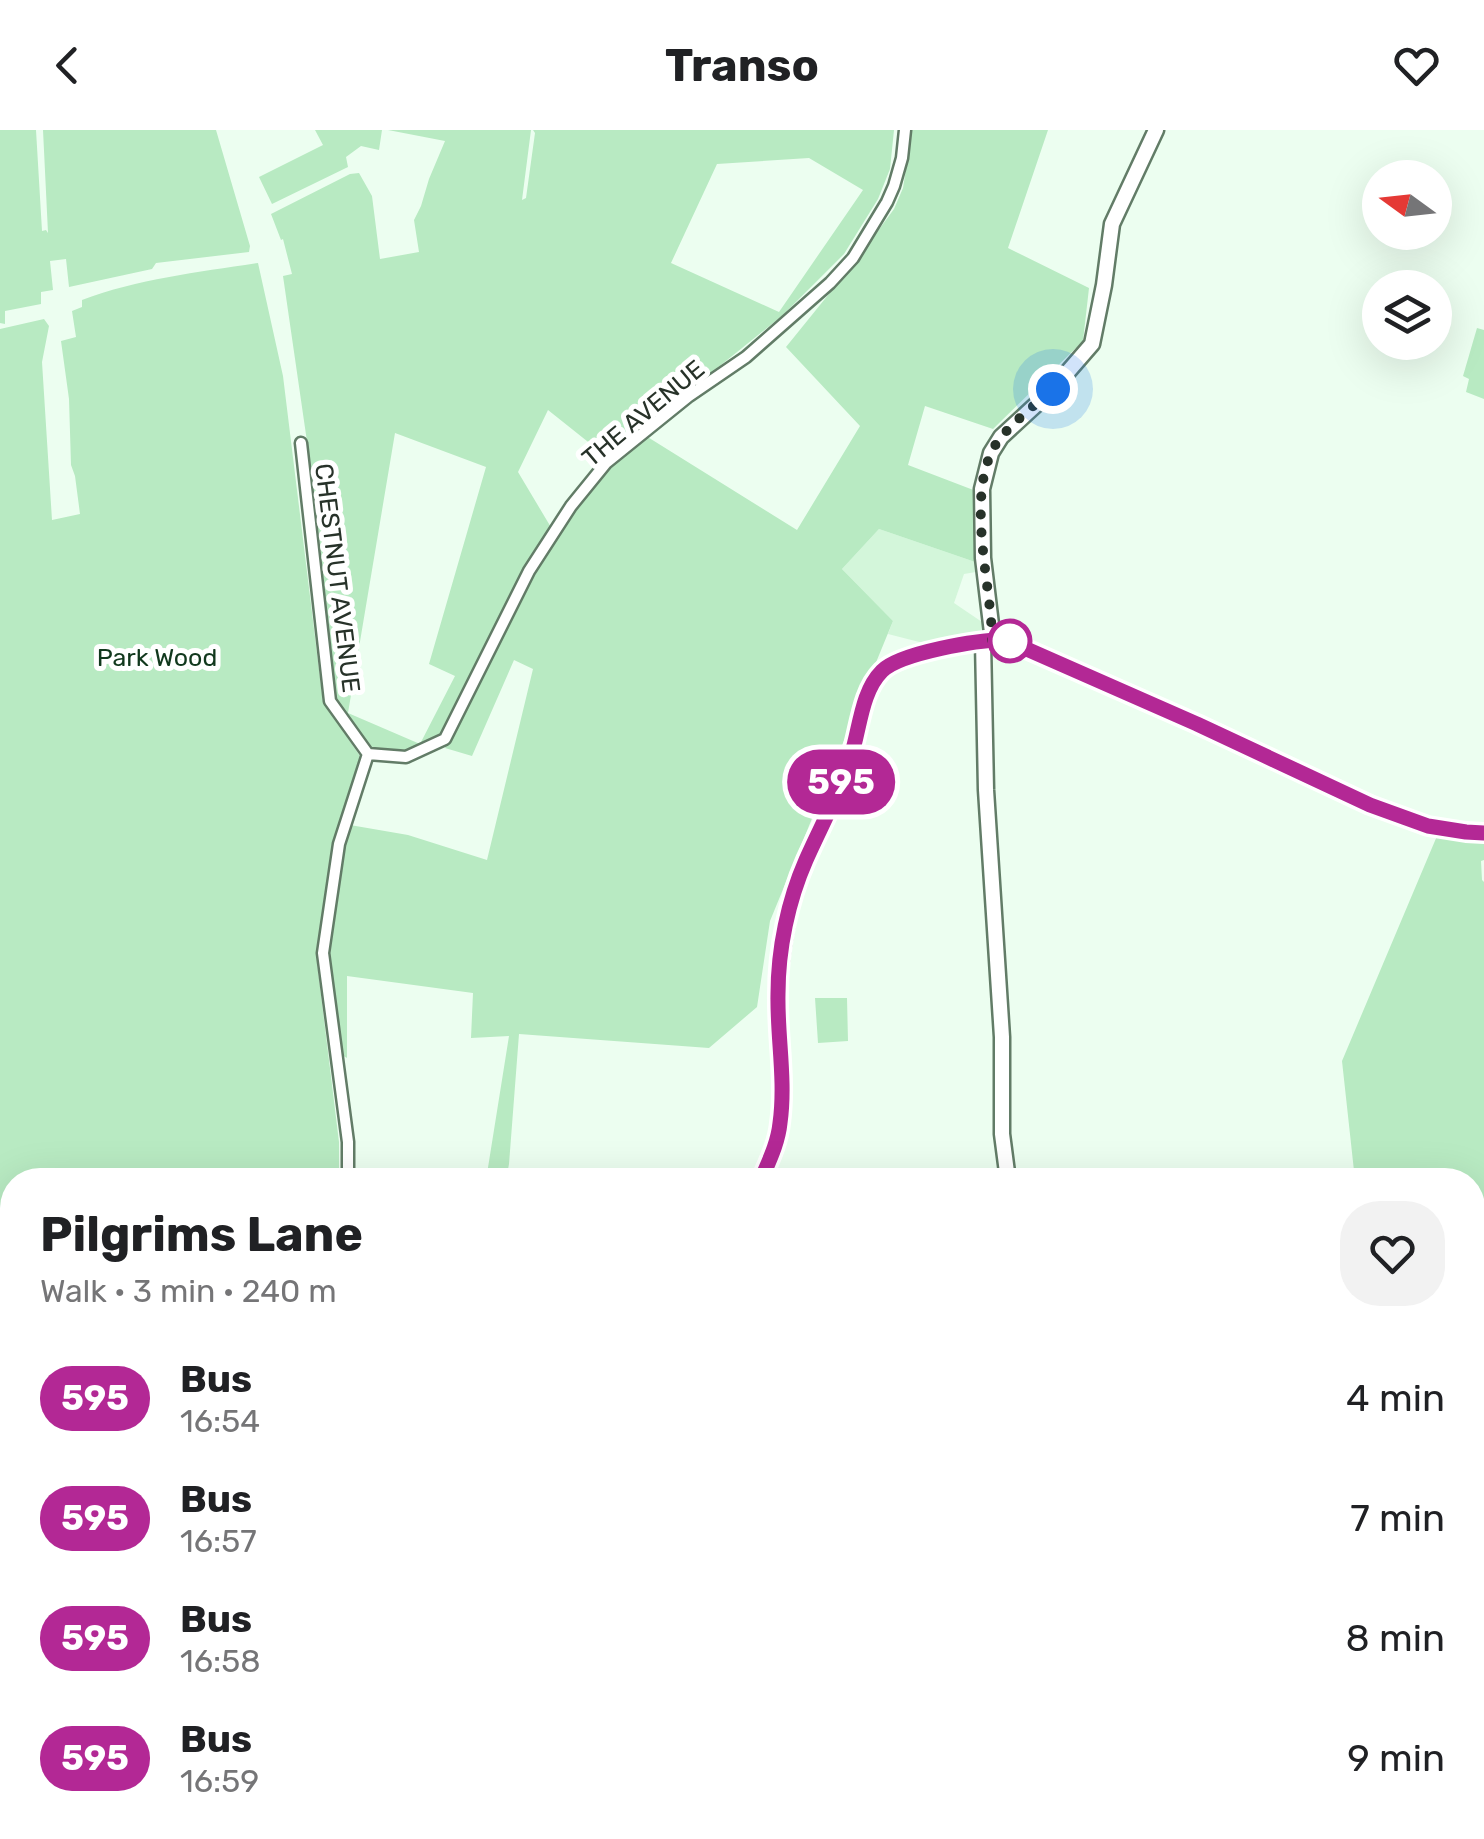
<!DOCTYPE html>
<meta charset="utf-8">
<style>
:root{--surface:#fff;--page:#f2f2f2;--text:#202124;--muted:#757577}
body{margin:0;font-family:Rubik,sans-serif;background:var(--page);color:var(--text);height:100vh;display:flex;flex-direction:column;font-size:38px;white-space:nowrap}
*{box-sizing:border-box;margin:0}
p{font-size:32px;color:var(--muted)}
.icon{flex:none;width:55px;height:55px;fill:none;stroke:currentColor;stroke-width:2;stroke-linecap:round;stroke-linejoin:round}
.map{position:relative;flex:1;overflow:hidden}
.side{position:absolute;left:0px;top:1038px;width:1485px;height:672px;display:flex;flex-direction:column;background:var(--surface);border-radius:40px 40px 0 0;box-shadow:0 10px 40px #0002}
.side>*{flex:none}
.badge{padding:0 20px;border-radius:32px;font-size:35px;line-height:65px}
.needle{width:65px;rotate:285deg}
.tools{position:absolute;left:1362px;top:30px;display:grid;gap:20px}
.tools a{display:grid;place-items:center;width:90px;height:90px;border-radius:50%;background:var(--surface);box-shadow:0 10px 40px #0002;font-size:50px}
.you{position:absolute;width:50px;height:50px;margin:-25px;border:8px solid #fff;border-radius:50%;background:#1a73e8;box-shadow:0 0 0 15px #1a73e833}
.map>.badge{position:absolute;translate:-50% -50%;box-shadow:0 0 0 5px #fff}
.round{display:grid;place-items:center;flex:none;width:105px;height:105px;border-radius:40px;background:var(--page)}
.headline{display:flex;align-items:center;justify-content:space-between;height:170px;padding:0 40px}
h1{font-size:48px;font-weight:700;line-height:75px}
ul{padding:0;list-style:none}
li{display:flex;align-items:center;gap:30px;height:120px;padding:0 40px}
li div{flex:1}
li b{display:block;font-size:38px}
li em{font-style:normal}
li .badge{min-width:110px;font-weight:700;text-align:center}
header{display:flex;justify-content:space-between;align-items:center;height:130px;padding:0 40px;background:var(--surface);font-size:45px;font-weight:700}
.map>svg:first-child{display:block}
</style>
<header><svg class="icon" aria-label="back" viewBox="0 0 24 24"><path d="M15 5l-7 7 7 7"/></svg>Transo<svg class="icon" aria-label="heart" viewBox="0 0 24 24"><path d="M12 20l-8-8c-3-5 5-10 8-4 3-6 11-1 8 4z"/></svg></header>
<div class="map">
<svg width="1484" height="1709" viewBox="0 0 1484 1709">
<rect width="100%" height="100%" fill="#ecfef0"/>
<!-- built -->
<path fill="#d3f6da" d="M879 399 981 434 982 441 964 444 954 473 982 492 989 493 986 505 931 515 888 504 893 491 842 439Z"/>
<!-- green -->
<path fill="#b8eac2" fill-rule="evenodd" d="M0 0H36L42 101 46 100 48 103 43 0H216L250 116 249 122 156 133 152 139 69 157 66 129 50 131 53 160 41 162V174L5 181V194L0 193Z
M315 0H382L379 20 361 16 346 27 348 37 272 74 259 47 323 15Z
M388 0H531L522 70 526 68 535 3 533 0H894L890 39 878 69 844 124 783 185 607 327 548 280 518 342 552 399 510 463 442 605 406 622 372 621 347 590 336 568 313 353 283 146 292 144 283 109 281 110 271 84 350 44 359 43 372 66 380 129 419 122 414 90 421 76 429 49 445 11ZM809 28 863 60 779 182 671 133 717 34ZM395 303 486 337 429 534 455 546 420 614 348 583Z
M912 0H1048L1008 118 1089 158 1083 211 993 299 925 276 908 335 976 361 981 434 879 399 842 439 893 491 770 791 757 877 709 918 519 904 509 1034 506 1050H486L509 906 471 908 473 863 347 846V928L340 924 328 823 343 715 350 695 408 705 487 730 533 539 514 530 472 626 445 618 540 429 604 338 646 306 797 400 860 296 786 217 858 128 894 79 903 58Z
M258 133 283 246 323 572 360 626 333 712 317 832 339 1012V1050H12V1696L0 1702V199L44 189 49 196 42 232 52 390 80 384 75 346 71 335 69 269 61 211 76 207 72 181 82 177V170C138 149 199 142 258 133Z
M1477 198 1484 200V269L1466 262 1469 249 1463 246Z
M1437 706 1484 708V730L1481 731 1482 750 1484 752V1234L1477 1236 1473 1203 1472 1050H1355L1342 931Z
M815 868H847L848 911 818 913Z
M1484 1557V1709H1420L1427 1698H1472L1473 1566Z
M97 1698H149L147 1707 140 1709H89V1701Z
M214 1698H287L288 1709H224Z
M304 1698H383L379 1709H304Z"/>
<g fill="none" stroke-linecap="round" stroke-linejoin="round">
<!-- street casing -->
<g stroke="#627c67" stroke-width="15">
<path id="street" d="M301 313 330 571 368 624
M368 624 406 627 445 609 529 441 571 376 606 333 689 266 746 227 830 153 853 128 887 72 894 56 902 28 905 0
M348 1050V1012L323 823 339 714 368 624
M203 1698 213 1709
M296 1698V1709
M0 1708 23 1698"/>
</g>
<!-- secondary casing -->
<g stroke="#627c67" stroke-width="19">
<path id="secondary" d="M993 511 983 428 982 359 991 323 1001 307 1053 259 1092 214 1104 155 1112 94 1156 0
M983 512 986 660 1002 907V1004L1008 1050
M761 1050C769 1031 778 1013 780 992 786 945 774 896 779 848 782 810 789 773 803 737 817 700 839 665 851 626 860 599 861 562 882 541 900 524 981 509 1006 510L1197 594 1370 675 1428 696 1466 702 1484 703
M1472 1248 1484 1244
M956 1698V1709
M393 1709 396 1698"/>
</g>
<!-- street -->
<use href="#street" stroke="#fff" stroke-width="10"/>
<!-- secondary -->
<use href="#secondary" stroke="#fff" stroke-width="14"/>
</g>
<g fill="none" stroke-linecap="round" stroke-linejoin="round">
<!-- line casing -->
<g stroke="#fff" stroke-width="22">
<path id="line" d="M761 1050C769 1031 778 1013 780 993 786 950 777 906 778 864 778 819 788 771 806 730 821 696 840 662 851 626 860 599 861 562 882 541 900 523 980 509 1006 510L1197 594 1370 675 1428 696 1466 702 1484 703"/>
</g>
<!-- line -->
<use href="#line" stroke="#b32895" stroke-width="15"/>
<!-- walk -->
<path stroke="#273229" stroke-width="10" stroke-dasharray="0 18" d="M1010 511 992 510C992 454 961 353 1002 306 1017 289 1036 274 1053 259"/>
</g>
<!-- markers -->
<circle fill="#fff" stroke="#b32895" stroke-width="5" cx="1010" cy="511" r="20"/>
<g text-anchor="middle" stroke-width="10" stroke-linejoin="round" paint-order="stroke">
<!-- street labels -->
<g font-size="25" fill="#273229" stroke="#fff">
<text transform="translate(643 283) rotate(-40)" y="9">THE AVENUE</text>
<text transform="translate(338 448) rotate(83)" y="9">CHESTNUT AVENUE</text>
</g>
<!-- park labels -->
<g font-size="25" fill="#11381d" stroke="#fff">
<text x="157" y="536">Park Wood</text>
</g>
</g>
</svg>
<div class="tools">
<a><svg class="needle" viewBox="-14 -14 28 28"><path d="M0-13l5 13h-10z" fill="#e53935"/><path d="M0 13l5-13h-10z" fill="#757577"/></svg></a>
<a><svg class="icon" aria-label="layers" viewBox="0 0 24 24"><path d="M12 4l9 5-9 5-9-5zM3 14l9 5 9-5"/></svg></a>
</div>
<div class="you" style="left:1053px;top:259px"></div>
<b class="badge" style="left:841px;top:652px;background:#b32895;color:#fff">595</b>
<section class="side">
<div class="headline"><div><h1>Pilgrims Lane</h1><p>Walk · 3 min · 240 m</p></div><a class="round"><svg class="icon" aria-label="heart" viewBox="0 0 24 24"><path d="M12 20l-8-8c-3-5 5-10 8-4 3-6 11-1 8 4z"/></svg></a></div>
<ul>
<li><span class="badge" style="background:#b32895;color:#fff">595</span><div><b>Bus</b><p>16:54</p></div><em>4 min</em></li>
<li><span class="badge" style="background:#b32895;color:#fff">595</span><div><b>Bus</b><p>16:57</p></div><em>7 min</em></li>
<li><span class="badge" style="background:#b32895;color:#fff">595</span><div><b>Bus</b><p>16:58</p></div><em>8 min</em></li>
<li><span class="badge" style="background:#b32895;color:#fff">595</span><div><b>Bus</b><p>16:59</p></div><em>9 min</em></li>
</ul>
</section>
</div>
